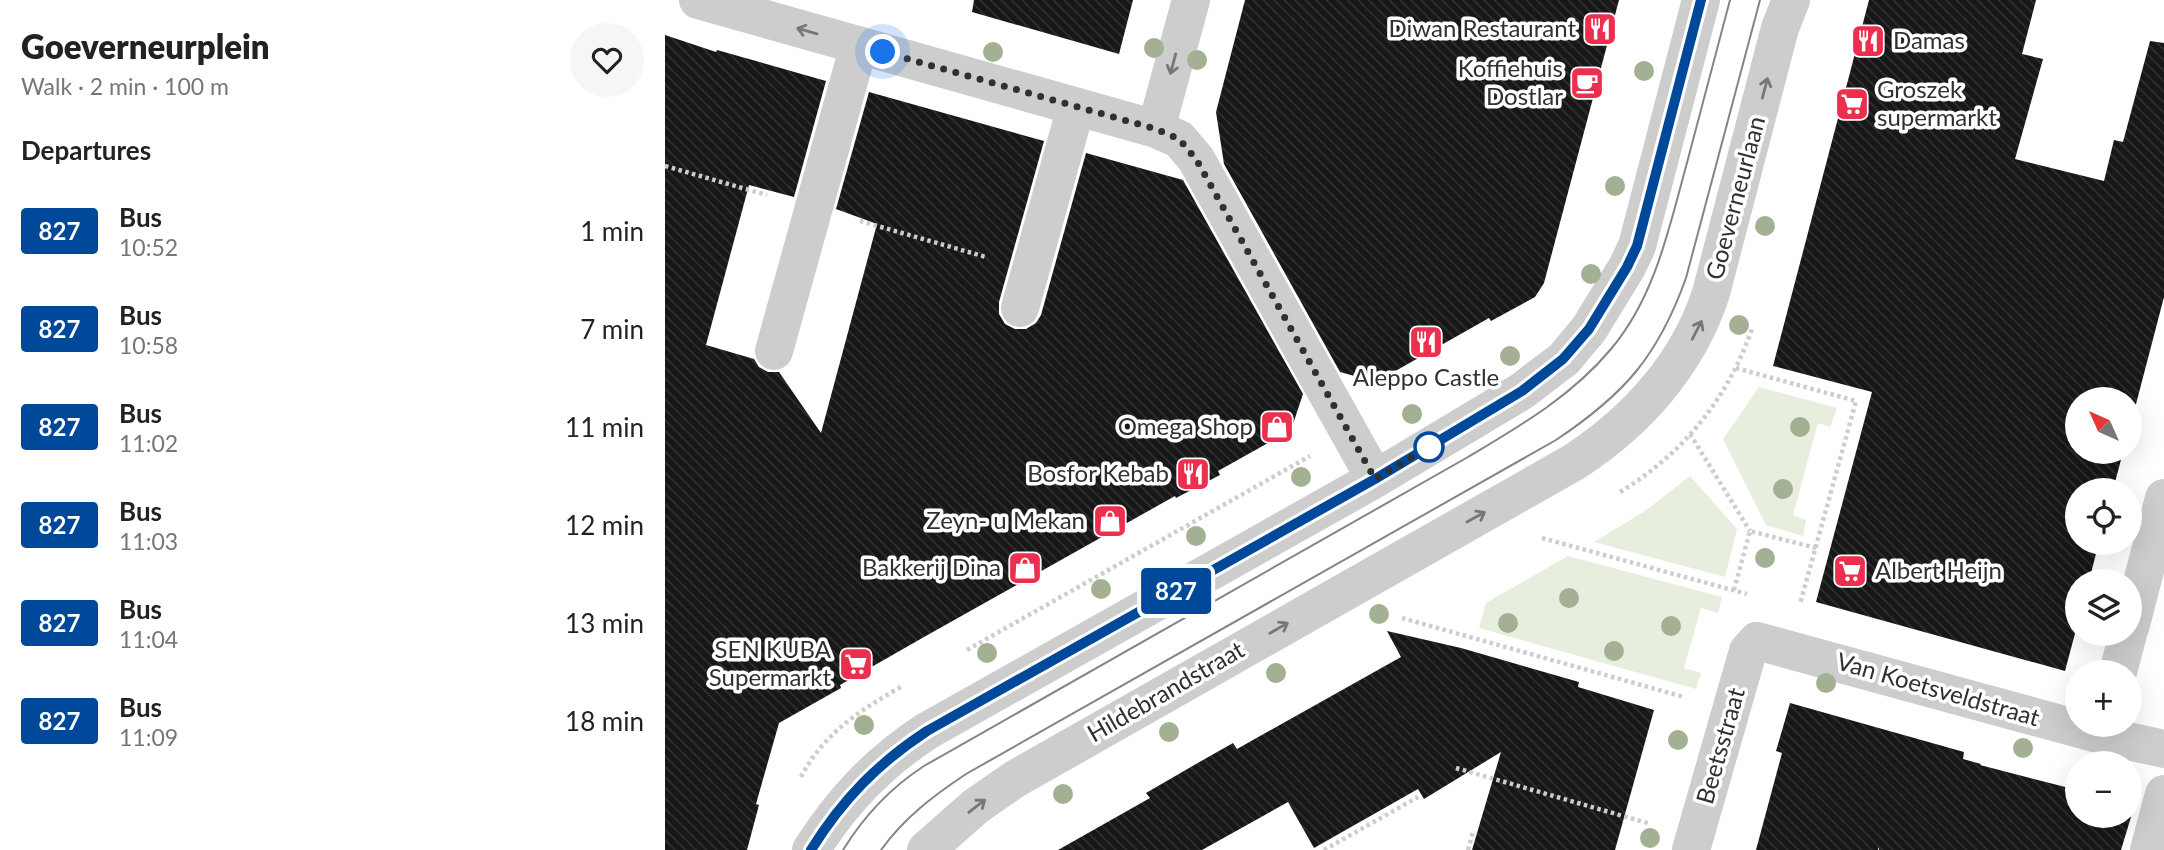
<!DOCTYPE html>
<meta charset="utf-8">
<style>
:root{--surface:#fff;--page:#f6f6f6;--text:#222;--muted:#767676}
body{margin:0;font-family:Lato,sans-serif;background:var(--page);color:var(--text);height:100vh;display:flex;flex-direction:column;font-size:26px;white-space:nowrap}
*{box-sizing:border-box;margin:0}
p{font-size:23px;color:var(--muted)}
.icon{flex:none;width:38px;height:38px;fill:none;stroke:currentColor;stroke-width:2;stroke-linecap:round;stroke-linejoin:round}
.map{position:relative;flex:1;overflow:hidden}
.details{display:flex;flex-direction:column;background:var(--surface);width:665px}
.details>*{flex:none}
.badge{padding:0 14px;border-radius:5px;font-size:24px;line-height:46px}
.needle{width:46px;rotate:315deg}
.controls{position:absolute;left:1400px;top:387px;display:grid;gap:14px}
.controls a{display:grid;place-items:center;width:77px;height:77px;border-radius:50%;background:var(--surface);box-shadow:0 7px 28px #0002;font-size:35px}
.you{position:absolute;width:35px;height:35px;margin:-18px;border:5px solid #fff;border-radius:50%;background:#1a73e8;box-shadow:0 0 0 10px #1a73e833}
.map>.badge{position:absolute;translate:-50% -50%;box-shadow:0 0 0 4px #fff}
h2{padding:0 21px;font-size:26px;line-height:63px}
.round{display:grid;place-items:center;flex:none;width:74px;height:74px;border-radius:37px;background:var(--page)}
.head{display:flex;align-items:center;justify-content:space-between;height:119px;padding:0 21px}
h1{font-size:33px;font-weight:800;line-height:52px}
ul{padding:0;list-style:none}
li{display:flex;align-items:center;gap:21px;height:98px;padding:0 21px}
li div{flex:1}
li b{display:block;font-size:26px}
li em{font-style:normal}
li .badge{min-width:77px;font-weight:700;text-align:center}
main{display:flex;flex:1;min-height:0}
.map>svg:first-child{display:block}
</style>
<main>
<section class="details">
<div class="head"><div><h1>Goeverneurplein</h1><p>Walk · 2 min · 100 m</p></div><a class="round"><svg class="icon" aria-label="heart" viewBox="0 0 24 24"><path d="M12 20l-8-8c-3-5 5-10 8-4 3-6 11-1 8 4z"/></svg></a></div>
<h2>Departures</h2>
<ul>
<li><span class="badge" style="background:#004899;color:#fff">827</span><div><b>Bus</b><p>10:52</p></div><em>1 min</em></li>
<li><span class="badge" style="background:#004899;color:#fff">827</span><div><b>Bus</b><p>10:58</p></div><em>7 min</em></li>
<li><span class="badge" style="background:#004899;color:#fff">827</span><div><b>Bus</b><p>11:02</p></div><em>11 min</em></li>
<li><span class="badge" style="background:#004899;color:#fff">827</span><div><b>Bus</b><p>11:03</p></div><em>12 min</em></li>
<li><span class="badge" style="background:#004899;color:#fff">827</span><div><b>Bus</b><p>11:04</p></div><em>13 min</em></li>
<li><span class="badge" style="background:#004899;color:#fff">827</span><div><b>Bus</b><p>11:09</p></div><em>18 min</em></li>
</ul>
</section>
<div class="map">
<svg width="1499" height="850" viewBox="0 0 1499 850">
<defs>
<pattern id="building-back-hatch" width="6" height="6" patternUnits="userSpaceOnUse" patternTransform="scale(1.75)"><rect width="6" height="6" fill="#171717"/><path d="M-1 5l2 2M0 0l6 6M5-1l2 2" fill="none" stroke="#303030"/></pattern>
</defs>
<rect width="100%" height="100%" fill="#fff"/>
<!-- grass -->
<path fill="#e8eede" d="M1094 387 1172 408 1165 427 1153 423 1128 515 1141 520 1138 536 1101 525 1058 439Z
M1025 476 1072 529 1060 577 929 542 980 511Z
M903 556 1057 597 1053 613 1036 608 1019 668 1036 673 1031 689 814 628 821 603Z"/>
<!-- building -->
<path fill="url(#building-back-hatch)" d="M309 0H468L454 54 307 12Z
M580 0H954L879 283 870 297 826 321 824 318 711 382 675 372 559 164 551 112Z
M1204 0H1371L1357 54 1378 59 1350 159 1439 181 1449 140 1458 142 1485 41 1499 43V297L1465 427V399H1412V452H1458L1448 490H1412V542H1434L1424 581H1412V626L1400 671 1151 602 1207 392 1108 366Z
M0 35 51 52 52 50 161 81 129 197 84 185 41 345 89 359 94 367 103 372H114L156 433 212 224 171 209 204 92 379 141 334 302V314L340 324 350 329H361L371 323 376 315 421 153 518 180 638 394 626 430 553 471 555 475 511 498 510 496 259 637 175 685 176 688 114 723 91 804 94 805 82 850H0Z
M722 631 796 648 914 682 913 687 989 710 950 850H807L836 752 759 799 753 789 649 848 623 802 537 850H393L485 798 481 793 531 764 568 743 572 749 736 657Z
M1125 703 1299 752 1298 759 1316 764 1315 765 1412 790V816H1465V805L1469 807 1456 850H1091L1117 753 1111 751Z"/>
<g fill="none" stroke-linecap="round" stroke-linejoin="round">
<!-- path -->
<path stroke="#cdcdcd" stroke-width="4.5" stroke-dasharray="3.5 3.5" stroke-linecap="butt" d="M0 166 102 195
M195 221 321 257
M1071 368 1191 401 1135 604
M1025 434 1085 531
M955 492C1018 454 1063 398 1087 329
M877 538 1082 594
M1069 590 1085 531 1151 548
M737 618 1019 697
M302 650 645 456
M791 768 986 824
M136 777C158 734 195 710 236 687
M659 850 753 797
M803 850 808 831
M1213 850H1214"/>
<!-- minor -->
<path stroke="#cdcdcd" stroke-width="38" d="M33 0 491 129 514 139 531 159 710 479
M491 129 526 0
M355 308 411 107
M109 351 194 45
M1465 628 1499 498
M1453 672 1463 634
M146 850C177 801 213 763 262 731L710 479 857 391 899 359 924 329 962 267 972 246 1036 0
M261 850 311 806 350 779 909 462C972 421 1023 364 1046 293L1115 28 1126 0
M1026 850 1083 651 1092 641 1436 735 1499 749
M1484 850 1499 794"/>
<!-- tram -->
<path stroke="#858585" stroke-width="2" d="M178 850C199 816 225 788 259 766L803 457C855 426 907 396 946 349 991 296 1005 224 1023 159 1037 106 1051 53 1065 0
M216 850C239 818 268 796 301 774L891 440C960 394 993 356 1021 278L1095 0"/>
</g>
<!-- trees -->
<g fill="#a4b093">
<circle cx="489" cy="48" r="10"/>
<circle cx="328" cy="52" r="10"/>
<circle cx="532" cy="60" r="10"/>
<circle cx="979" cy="71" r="10"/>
<circle cx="950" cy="186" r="10"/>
<circle cx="1100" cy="226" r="10"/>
<circle cx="926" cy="274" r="10"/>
<circle cx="1074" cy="325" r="10"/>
<circle cx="845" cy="356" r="10"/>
<circle cx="747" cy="414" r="10"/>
<circle cx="1135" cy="427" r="10"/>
<circle cx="636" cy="477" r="10"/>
<circle cx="1118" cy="489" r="10"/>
<circle cx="531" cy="536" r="10"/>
<circle cx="1100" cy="558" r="10"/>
<circle cx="436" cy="589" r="10"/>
<circle cx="904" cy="598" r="10"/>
<circle cx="714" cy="614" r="10"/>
<circle cx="843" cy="623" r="10"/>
<circle cx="1006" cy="626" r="10"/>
<circle cx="949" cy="651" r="10"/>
<circle cx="322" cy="653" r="10"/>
<circle cx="611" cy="673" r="10"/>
<circle cx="1161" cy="683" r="10"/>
<circle cx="199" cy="725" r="10"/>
<circle cx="504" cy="732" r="10"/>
<circle cx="1013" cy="740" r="10"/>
<circle cx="1358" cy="748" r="10"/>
<circle cx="398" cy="794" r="10"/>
<circle cx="985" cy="838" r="10"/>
</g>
<!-- one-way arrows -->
<defs><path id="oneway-shaft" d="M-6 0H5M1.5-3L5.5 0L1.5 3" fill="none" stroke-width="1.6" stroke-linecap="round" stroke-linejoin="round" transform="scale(1.75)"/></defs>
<g stroke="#777">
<use href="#oneway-shaft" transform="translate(142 31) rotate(-164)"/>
<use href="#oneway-shaft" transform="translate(508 64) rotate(105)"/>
<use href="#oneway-shaft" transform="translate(1100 88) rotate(-75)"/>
<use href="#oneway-shaft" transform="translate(1032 330) rotate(-63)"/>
<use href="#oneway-shaft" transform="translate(811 517) rotate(-29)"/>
<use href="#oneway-shaft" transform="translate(614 628) rotate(-30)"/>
<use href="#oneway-shaft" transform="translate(312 806) rotate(-38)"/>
</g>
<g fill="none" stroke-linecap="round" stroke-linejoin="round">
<!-- line casing -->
<g stroke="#fff" stroke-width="16">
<path id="line" d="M146 850C177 800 213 763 262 731L710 479 857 391 898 359 924 329 962 267 972 246 1036 0"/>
</g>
<!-- line -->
<use href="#line" stroke="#004899" stroke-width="10"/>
<!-- walk -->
<path stroke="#303030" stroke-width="7" stroke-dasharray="0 12.6" d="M218 52 491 129 514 139 531 159 710 479 764 447"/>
</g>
<!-- icons -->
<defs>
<g id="restaurant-square" transform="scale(1.75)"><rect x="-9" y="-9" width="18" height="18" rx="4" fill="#ec2e4f" stroke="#fff"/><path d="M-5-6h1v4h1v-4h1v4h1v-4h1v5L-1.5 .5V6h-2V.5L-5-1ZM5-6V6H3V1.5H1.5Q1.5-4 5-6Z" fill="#fff"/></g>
<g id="cafe-square" transform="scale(1.75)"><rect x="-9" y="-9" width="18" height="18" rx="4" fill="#ec2e4f" stroke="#fff"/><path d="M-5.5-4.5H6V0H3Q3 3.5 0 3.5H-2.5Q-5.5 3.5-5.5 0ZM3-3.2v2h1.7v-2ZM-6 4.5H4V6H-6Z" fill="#fff"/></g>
<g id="supermarket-square" transform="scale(1.75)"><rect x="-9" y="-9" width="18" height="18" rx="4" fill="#ec2e4f" stroke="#fff"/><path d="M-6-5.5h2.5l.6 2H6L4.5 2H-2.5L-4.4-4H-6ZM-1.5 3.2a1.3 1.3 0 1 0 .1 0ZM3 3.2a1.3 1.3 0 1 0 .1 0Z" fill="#fff"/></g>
<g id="shop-square" transform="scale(1.75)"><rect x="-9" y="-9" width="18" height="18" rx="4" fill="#ec2e4f" stroke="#fff"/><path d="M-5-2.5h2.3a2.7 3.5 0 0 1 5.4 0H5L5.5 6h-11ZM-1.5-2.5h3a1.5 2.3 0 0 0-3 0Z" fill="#fff"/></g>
</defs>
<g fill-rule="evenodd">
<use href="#restaurant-square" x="935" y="29"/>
<use href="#restaurant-square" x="1203" y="41"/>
<use href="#cafe-square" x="922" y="83"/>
<use href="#supermarket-square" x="1187" y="104"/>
<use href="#restaurant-square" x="761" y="342"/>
<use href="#shop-square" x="612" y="427"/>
<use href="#restaurant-square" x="528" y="474"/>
<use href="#shop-square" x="445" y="521"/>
<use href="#shop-square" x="360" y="568"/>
<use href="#supermarket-square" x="1185" y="571"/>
<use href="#supermarket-square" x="191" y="664"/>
</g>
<!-- markers -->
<circle fill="#fff" stroke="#004899" stroke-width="3.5" cx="764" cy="447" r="14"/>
<g text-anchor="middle" stroke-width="7" stroke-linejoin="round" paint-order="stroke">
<!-- poi labels -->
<g font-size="24" fill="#303030" stroke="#fff" text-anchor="end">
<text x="911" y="37">Diwan Restaurant</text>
<text x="1228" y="49" text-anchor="start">Damas</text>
<text x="898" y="77">Koffiehuis<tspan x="898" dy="28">Dostlar</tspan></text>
<text x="1212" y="98" text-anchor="start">Groszek<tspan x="1212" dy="28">supermarkt</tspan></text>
<text x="761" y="386" text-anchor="middle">Aleppo Castle</text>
<text x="588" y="435">Omega Shop</text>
<text x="504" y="482">Bosfor Kebab</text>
<text x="420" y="529">Zeyn- u Mekan</text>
<text x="336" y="576">Bakkerij Dina</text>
<text x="1210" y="579" text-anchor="start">Albert Heijn</text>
<text x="166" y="658">SEN KUBA<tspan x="166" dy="28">Supermarkt</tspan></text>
</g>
<!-- street labels -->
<g font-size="24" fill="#303030" stroke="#fff">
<text transform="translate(1071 198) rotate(-75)" y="8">Goeverneurlaan</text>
<text transform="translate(1273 690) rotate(16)" y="8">Van Koetsveldstraat</text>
<text transform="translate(501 692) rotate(-30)" y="8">Hildebrandstraat</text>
<text transform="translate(1056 746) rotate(-74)" y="8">Beetsstraat</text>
</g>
</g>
</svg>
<div class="controls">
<a><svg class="needle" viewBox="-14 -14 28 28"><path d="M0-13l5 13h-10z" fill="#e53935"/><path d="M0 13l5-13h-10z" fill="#767676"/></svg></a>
<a><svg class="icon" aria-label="locate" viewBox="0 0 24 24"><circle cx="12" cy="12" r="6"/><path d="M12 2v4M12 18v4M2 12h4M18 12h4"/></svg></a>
<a><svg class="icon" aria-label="layers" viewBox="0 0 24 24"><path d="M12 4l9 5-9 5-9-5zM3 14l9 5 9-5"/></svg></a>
<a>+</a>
<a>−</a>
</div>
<div class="you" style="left:218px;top:52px"></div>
<b class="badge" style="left:511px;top:591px;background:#004899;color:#fff">827</b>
</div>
</main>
